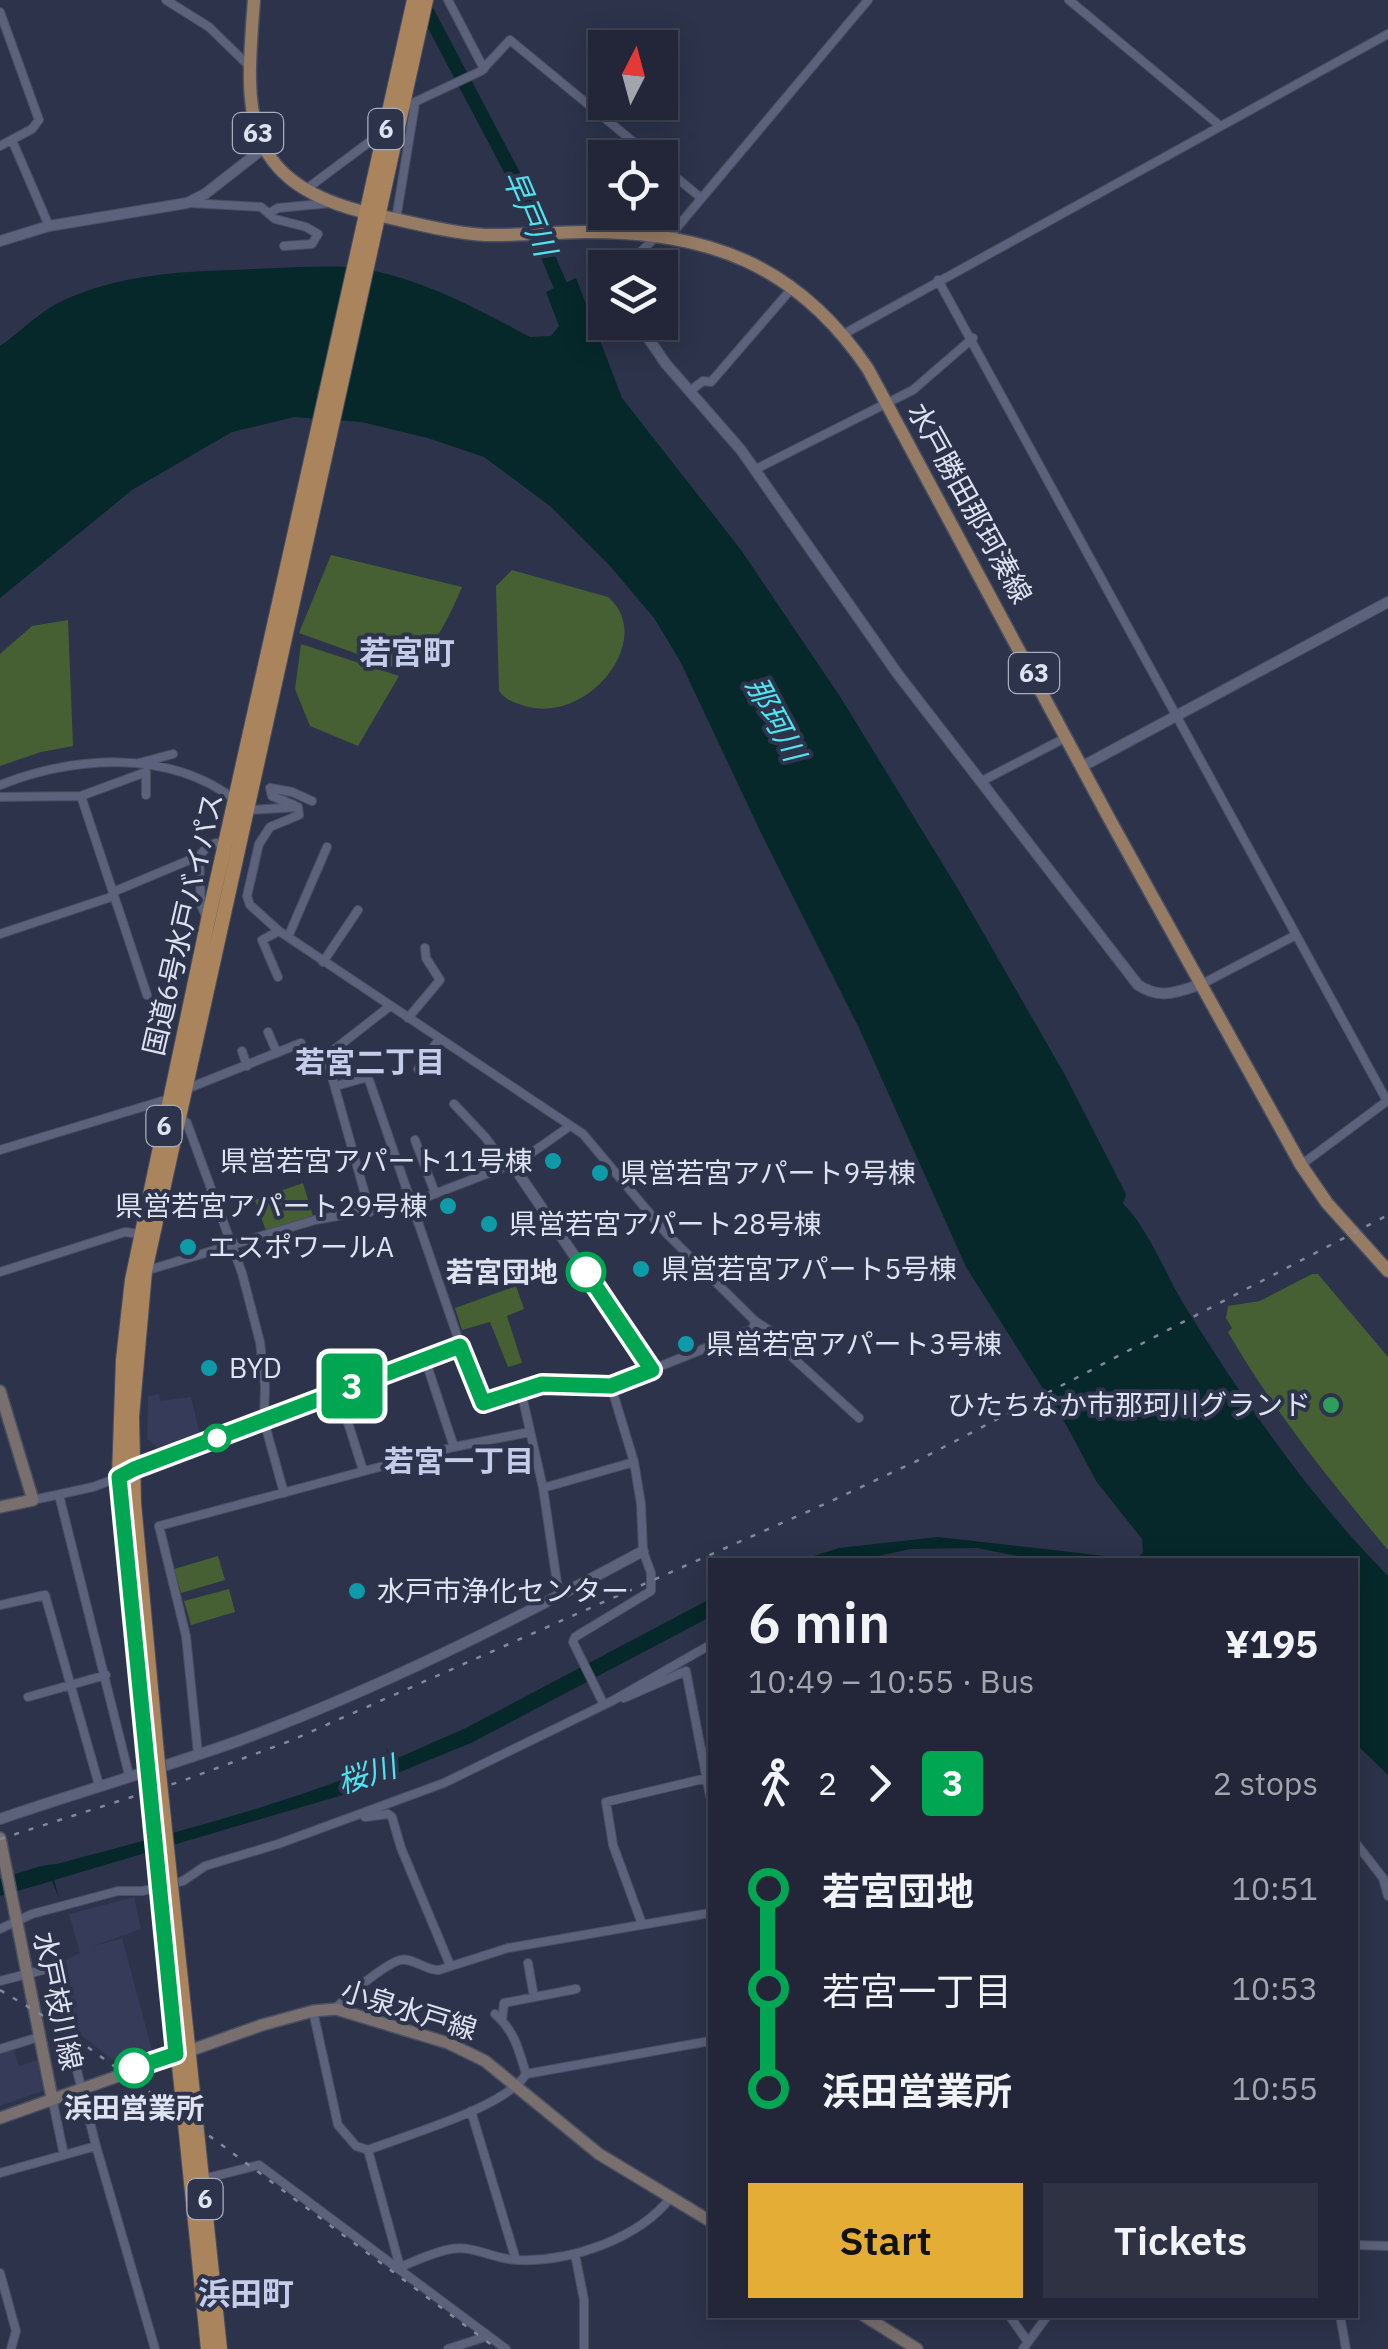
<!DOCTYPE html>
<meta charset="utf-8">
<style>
:root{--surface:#222638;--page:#2e3243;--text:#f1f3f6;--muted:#a2a5ae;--line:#3f4353;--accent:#e4ad35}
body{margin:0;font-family:"IBM Plex Sans","Noto Sans JP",sans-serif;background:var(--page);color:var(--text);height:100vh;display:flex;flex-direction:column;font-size:38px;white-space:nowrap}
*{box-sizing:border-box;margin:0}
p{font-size:32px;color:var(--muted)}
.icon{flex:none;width:55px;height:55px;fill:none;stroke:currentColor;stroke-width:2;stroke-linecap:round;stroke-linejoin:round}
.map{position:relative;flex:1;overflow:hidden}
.details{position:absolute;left:708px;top:1558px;width:650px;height:760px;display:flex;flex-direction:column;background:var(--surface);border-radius:0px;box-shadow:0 5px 25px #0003,0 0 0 2px var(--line)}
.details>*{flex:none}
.badge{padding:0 20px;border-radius:8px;font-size:35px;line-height:65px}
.needle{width:65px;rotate:6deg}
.buttons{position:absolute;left:588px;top:30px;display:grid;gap:20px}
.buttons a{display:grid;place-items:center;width:90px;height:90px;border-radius:0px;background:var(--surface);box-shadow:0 5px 25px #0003,0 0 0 2px var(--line);font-size:50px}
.map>.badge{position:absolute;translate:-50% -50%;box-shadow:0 0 0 5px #fff}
.legs{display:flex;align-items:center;gap:15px;height:110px;padding:0 40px;font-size:32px}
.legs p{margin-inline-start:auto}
.head{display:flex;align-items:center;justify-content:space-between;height:170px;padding:0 40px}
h1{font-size:55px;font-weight:600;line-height:75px}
.primary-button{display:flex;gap:20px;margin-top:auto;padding:20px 40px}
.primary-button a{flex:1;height:115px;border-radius:0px;background:var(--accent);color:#111;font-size:40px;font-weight:600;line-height:115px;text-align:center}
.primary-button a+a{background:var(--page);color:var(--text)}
ul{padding:0 40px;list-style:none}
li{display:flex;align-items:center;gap:35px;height:100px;font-size:38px}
li i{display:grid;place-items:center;width:15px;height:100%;margin:0 12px;background:currentColor}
li i::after{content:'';width:25px;height:25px;margin:-12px;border:8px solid;border-radius:50%;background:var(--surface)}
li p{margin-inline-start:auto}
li:first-child i{background:linear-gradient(#0000 50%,currentColor 0)}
li:last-child i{background:linear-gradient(currentColor 50%,#0000 0)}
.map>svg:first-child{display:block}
</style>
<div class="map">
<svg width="1388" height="2349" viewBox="0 0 1388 2349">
<rect width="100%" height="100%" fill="#2d334a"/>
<!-- built -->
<path fill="#353b58" d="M159 1394 161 1401 191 1397 201 1439 163 1452 147 1439 148 1396Z
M134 1897 141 1929 91 1947 122 1938 152 2050 117 2063 68 2025 52 1967 80 1953 69 1914Z
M13 2048 19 2066 37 2060 43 2091 0 2106V2052Z"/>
<!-- green -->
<path fill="#466034" d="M331 555 462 587C448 619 434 652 402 670L299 633Z
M512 570 608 597C656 637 590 725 525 706 514 703 506 700 499 691L496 586Z
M68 620 73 746 41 752 0 766V654L32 626Z
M301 644 399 676 358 746 310 726 295 689Z
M303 1183 313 1216 266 1231 255 1200Z
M1312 1274H1318L1388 1357V1550C1330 1481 1273 1410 1228 1332L1232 1328 1226 1318 1228 1306 1260 1301Z
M516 1286 524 1309 507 1316 522 1363 508 1367 490 1322 462 1330 455 1308Z
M218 1556 225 1580 181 1593 174 1569Z
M229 1589 235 1612 191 1625 184 1601Z"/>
<!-- water -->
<path fill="#06282a" d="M298 267C314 267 330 266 346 267 410 272 474 307 530 337L551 336 559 326 546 292 576 278 622 398 741 550 841 698 958 889 1065 1075 1126 1194 1123 1204C1146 1224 1169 1281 1186 1308 1246 1404 1309 1496 1388 1576V1775L1355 1743V1560H1137L1143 1552 1142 1539 1096 1481 1068 1428 966 1267 859 1028 762 835 680 661 654 618 610 566 550 506 484 457 428 438 361 422 294 417 232 432 132 490 0 598V346C19 333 36 315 56 304 129 266 218 272 298 267Z
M938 1537 1114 1557 1115 1560H1039L977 1548 910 1549 860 1560H801L839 1548Z
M710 1599V1617L471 1743 346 1794 54 1880 59 1898 52 1881 0 1896V1879C18 1874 40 1864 57 1864 168 1834 283 1806 389 1761L386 1747 393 1760 466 1728Z"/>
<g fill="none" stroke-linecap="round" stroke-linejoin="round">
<!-- river -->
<path stroke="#06282a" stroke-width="14" d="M421 0 514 176 566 299"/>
<!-- minor casing -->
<g stroke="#4a4e61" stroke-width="10">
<path id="minor" d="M166 0 209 27 249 66
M448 0 484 69
M1069 0 1219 125
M0 12 39 120 32 129 0 146
M402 108 481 71 510 40 653 158
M12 140 49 226
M660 164 701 198
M305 190 368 143 384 140
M190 203 261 207 275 219 306 227 318 234 312 244 284 246
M269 213 278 208 331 203
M396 219 415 104
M669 237 868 0
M624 268 657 236
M938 280 1387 1101 1301 1165
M842 335 1388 34
M690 391 703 381 711 382 793 287
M756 469 913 390 973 338
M139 763 173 754
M980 782 1067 737
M0 785C74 756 167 749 234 799
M81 796 146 772V795
M0 797 81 796 147 995
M294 805 272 796 270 788 292 792 312 801
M298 807 299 815 270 827 259 844 247 896 250 905 279 931 583 1134 667 1234 755 1321 753 1329 611 1386 542 1384 480 1402 368 1077 336 1086
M248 810 298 807
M199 856 201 905 206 916
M113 892 199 856 208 846 216 843
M0 934 114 896
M288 937 327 847
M323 962 358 910
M278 977 262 940 279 931
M1202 984 1296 935
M408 1018 440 980 426 958 425 948
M268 1032 277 1053
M242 1051 247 1066
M418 1069 439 1039
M184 1090 301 1043
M454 1104 485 1137 506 1165
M178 1116 187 1123 242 1273 260 1342 265 1386 264 1421 284 1493
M415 1140 435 1193
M0 1150 172 1098
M370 1212 326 1056 390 1006
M145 1271 315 1220 411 1203 520 1161 570 1126
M0 1272 125 1232 140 1234
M755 1321 775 1334 791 1356 859 1418
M425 1359 454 1447
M338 1391 362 1467
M521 1391 543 1488 559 1596
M132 1470 460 1346
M543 1488 634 1462
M59 1495 129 1775
M33 1500 93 1487 120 1477
M0 1605 45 1595 99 1785
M28 1697 106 1675
M624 1698 686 1671 710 1796
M604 1705 573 1642 575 1637 651 1591V1573L643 1551 641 1504 634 1462 611 1386
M198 1754 186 1636 159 1526 454 1447 530 1432
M365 1817 388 1814 392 1817 401 1848 450 1965
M1355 1842 1383 1878 1388 1896
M642 1924 613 1845 606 1802 707 1778
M0 1929 32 1914 118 1891H143L183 1881 205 1866 278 1844 444 1783 612 1701 710 1645
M528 1963 534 1997
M0 1981 51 1968 96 2146 155 2349
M336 2009C344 1997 386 1964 400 1960 413 1957 426 1971 439 1970L508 1948 710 1913
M313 2011 338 2125 356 2146 368 2150C406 2135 507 2107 526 2074 519 2050 514 2030 495 2014
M502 2020 504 2003 576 1989
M0 2049 39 2037
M526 2074 710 2041
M52 2098 64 2155
M471 2111 516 2260
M368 2150 400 2267C416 2261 433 2252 451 2249 475 2245 495 2260 518 2260 570 2262 639 2239 671 2197
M0 2173 96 2146
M203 2179 259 2165 506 2349
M1355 2245 1388 2246
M575 2254 584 2300V2349
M0 2273 16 2331 11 2349
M1009 2315 1028 2342
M1340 2315 1346 2349
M448 2349 488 2336
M1023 2349 1048 2315"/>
</g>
<!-- tertiary casing -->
<g stroke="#4a4e61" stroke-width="12">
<path id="tertiary" d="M0 241 49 226 187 203 205 194 265 147
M637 322 666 364 741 450 897 673 1138 985C1161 1000 1177 992 1202 984
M1083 766 1388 602
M512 1164 652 1370
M0 1819C79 1792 159 1769 238 1741 378 1689 511 1622 643 1551"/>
</g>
<!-- secondary casing -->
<g stroke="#4a4e61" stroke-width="14">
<path id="secondary" d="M0 1391 33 1500 0 1507
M0 1838 52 2098
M0 2118 262 2025 313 2011 336 2009 448 2043 485 2061 599 2154 710 2221
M863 2315 917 2349"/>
</g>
<!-- primary casing -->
<g stroke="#4a4e61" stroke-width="15">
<path id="primary" d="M254 0C246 105 237 178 360 211
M386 217C418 224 452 233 485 235 518 236 551 232 585 232 707 231 797 264 868 369L1110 820 1301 1165 1327 1203 1388 1271"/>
</g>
<!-- trunk casing -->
<g stroke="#4a4e61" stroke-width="16">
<path id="trunk" d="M157 1754 134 1503 132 1417 145 1271 426 0
M147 1757 119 1477 123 1360 132 1280 208 920 414 0
M172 1895 220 2349
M162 1898 208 2349"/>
</g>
<!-- minor -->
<use href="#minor" stroke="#5c627b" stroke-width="8"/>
<!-- tertiary -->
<use href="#tertiary" stroke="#5c627b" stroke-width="10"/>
<!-- secondary -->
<use href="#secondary" stroke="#796f6f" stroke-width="11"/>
<!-- primary -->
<use href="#primary" stroke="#967c64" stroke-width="12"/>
<!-- trunk -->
<use href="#trunk" stroke="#aa845c" stroke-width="14"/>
<!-- rail -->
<path stroke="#83889b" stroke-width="2.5" stroke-dasharray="5 10" stroke-linecap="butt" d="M0 1839 182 1781 290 1741 827 1503 921 1459 1388 1215
M0 1990 50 2020 161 2100 497 2349"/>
<!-- trunk-bridge casing -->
<g stroke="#4a4e61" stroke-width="16" stroke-linecap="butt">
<path id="trunk-bridge" d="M157 1754 172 1895
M147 1757 162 1898"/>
</g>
<!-- trunk-bridge -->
<use href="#trunk-bridge" stroke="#aa845c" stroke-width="14"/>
</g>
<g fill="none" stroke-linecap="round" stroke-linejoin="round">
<!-- line-1 casing -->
<g stroke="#fff" stroke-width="22">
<path id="line-1" d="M134 2068 176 2054 119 1477 134 1469 460 1346 483 1403 542 1384 611 1386 652 1370 586 1272"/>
</g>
<!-- line-1 -->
<use href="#line-1" stroke="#00a651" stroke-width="15"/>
</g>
<!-- markers -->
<g fill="#0f9aa8" stroke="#2d334a" stroke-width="4">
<circle cx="553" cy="1161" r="10"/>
<circle cx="600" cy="1173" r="10"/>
<circle cx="448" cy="1206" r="10"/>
<circle cx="489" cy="1224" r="10"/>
<circle cx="188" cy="1247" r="10"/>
<circle cx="641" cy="1269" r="10"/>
<circle cx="686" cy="1344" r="10"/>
<circle cx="209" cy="1368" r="10"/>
<circle cx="357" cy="1591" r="10"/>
</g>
<g fill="#fff" stroke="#00a651" stroke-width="5">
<circle cx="586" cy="1272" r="18"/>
<circle cx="217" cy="1438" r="12"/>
<circle cx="134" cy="2068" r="18"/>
</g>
<circle fill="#2e9e5b" stroke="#2d334a" stroke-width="4" cx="1331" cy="1405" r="10"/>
<g text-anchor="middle" stroke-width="8" stroke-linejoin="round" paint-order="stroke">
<!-- shield labels -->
<g fill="#2d334a" stroke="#a9aebf" stroke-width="2.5">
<rect x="368.5" y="109" width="35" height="40" rx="8"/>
<rect x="233" y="113" width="50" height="40" rx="8"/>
<rect x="1009" y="653" width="50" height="40" rx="8"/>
<rect x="146.5" y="1106" width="35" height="40" rx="8"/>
<rect x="187.5" y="2179" width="35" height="40" rx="8"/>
</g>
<g font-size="25" font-weight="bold" fill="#dee2f1">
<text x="386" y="138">6</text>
<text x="258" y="142">63</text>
<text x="1034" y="682">63</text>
<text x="164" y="1135">6</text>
<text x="205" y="2208">6</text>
</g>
<!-- street labels -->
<g font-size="28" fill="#dee2f1" stroke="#2d334a">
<text transform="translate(970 503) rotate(61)" y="10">水戸勝田那珂湊線</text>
<text transform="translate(183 924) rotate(-77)" y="10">国道6号水戸バイパス</text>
<text transform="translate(58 2001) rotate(78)" y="10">水戸枝川線</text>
<text transform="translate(409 2010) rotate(17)" y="10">小泉水戸線</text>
</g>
<!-- poi labels -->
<g font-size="28" fill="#dee2f1" stroke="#2d334a" text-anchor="start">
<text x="533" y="1171" text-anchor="end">県営若宮アパート11号棟</text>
<text x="620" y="1183">県営若宮アパート9号棟</text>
<text x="428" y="1216" text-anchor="end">県営若宮アパート29号棟</text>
<text x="509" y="1234">県営若宮アパート28号棟</text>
<text x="208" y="1257">エスポワールA</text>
<text x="661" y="1279">県営若宮アパート5号棟</text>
<text x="706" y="1354">県営若宮アパート3号棟</text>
<text x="229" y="1378">BYD</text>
<text x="1311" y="1415" text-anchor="end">ひたちなか市那珂川グランド</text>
<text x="377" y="1601">水戸市浄化センター</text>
</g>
<!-- stop labels -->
<g font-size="28" font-weight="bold" fill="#dee2f1" stroke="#2d334a" text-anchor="end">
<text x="558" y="1282">若宮団地</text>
<text x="134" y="2118" text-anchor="middle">浜田営業所</text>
</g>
<!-- water labels -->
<g font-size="30" font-style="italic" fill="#4de6f0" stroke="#2d334a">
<text transform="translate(529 213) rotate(67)" y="10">早戸川</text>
<text transform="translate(775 719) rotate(62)" y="10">那珂川</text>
<text transform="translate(367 1775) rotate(-18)" y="10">桜川</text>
</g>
<!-- neighbourhood labels -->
<g font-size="30" font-weight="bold" fill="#c5cce9" stroke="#2d334a">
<text x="370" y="1073">若宮二丁目</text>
<text x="459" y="1472">若宮一丁目</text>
</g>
<!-- quarter labels -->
<g font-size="32" font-weight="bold" fill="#c5cce9" stroke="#2d334a">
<text x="407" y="664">若宮町</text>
<text x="246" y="2305">浜田町</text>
</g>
</g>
</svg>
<div class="buttons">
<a><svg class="needle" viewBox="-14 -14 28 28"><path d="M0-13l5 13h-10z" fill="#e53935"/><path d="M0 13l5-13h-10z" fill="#a2a5ae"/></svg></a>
<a><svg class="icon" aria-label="locate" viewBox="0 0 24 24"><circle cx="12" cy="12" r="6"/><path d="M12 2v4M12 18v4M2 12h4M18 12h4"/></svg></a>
<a><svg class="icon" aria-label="layers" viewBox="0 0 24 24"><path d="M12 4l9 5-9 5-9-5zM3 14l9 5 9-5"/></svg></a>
</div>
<b class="badge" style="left:352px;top:1386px;background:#00a651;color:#fff">3</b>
<section class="details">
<div class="head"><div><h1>6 min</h1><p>10:49 – 10:55 · Bus</p></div><b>¥195</b></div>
<div class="legs"><svg class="icon" aria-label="walk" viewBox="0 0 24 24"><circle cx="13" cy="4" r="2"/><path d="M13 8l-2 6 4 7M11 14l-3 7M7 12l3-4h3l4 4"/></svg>2<svg class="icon" aria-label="forward" viewBox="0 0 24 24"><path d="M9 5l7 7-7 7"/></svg><b class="badge" style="background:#00a651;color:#fff">3</b><p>2 stops</p></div>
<ul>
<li><i style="color:#00a651"></i><b>若宮団地</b><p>10:51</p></li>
<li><i style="color:#00a651"></i><span>若宮一丁目</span><p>10:53</p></li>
<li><i style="color:#00a651"></i><b>浜田営業所</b><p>10:55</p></li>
</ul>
<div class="primary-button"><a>Start</a><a>Tickets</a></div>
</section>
</div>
